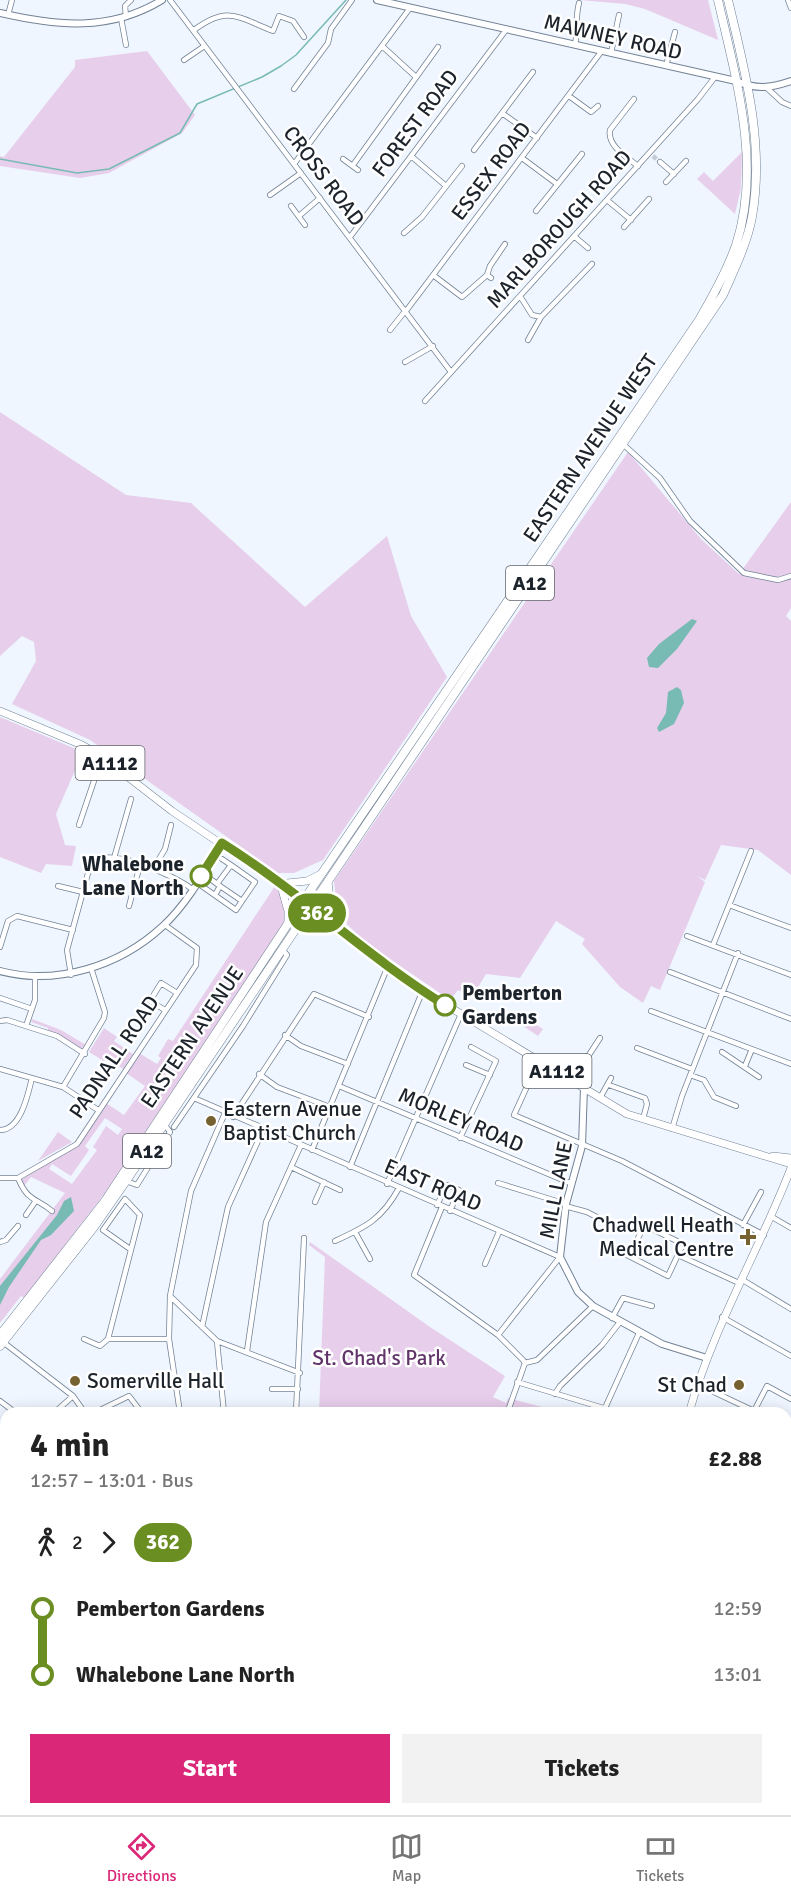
<!DOCTYPE html>
<meta charset="utf-8">
<style>
:root{--surface:#fff;--page:#f2f2f2;--text:#222;--muted:#767676;--line:#e0e0e0;--accent:#db2777}
body{margin:0;font-family:Signika,sans-serif;background:var(--page);color:var(--text);height:100vh;display:flex;flex-direction:column;font-size:22px;white-space:nowrap}
*{box-sizing:border-box;margin:0}
p{font-size:20px;color:var(--muted)}
.icon{flex:none;width:33px;height:33px;fill:none;stroke:currentColor;stroke-width:2;stroke-linecap:round;stroke-linejoin:round}
.map{position:relative;flex:1;overflow:hidden}
.side{position:absolute;left:0px;top:1407px;width:792px;height:408px;display:flex;flex-direction:column;background:var(--surface);border-radius:18px 18px 0 0;box-shadow:0 3px 15px #0003}
.side>*{flex:none}
.badge{padding:0 12px;border-radius:20px;font-size:21px;line-height:39px}
.map>.badge{position:absolute;translate:-50% -50%;box-shadow:0 0 0 3px #fff}
.legs{display:flex;align-items:center;gap:9px;height:66px;padding:0 30px;font-size:20px}
.legs p{margin-inline-start:auto}
.headline{display:flex;align-items:center;justify-content:space-between;height:102px;padding:0 30px}
h1{font-size:33px;font-weight:700;line-height:45px}
.button{display:flex;gap:12px;margin-top:auto;padding:12px 30px}
.button a{flex:1;height:69px;border-radius:0px;background:var(--accent);color:#fff;font-size:24px;font-weight:700;line-height:69px;text-align:center}
.button a+a{background:var(--page);color:var(--text)}
ul{padding:0 30px;list-style:none}
li{display:flex;align-items:center;gap:21px;height:66px;font-size:22px}
li i{display:grid;place-items:center;width:9px;height:100%;margin:0 8px;background:currentColor}
li i::after{content:'';width:15px;height:15px;margin:-8px;border:4px solid;border-radius:50%;background:var(--surface)}
li p{margin-inline-start:auto}
li:first-child i{background:linear-gradient(#0000 50%,currentColor 0)}
li:last-child i{background:linear-gradient(currentColor 50%,#0000 0)}
.dock{display:flex;justify-content:space-around;align-items:center;height:84px;border-top:2px solid var(--line);background:var(--surface);font-size:16px;color:var(--muted)}
.dock a{display:grid;justify-items:center;gap:3px}
.dock .active{color:var(--accent)}
.map>svg:first-child{display:block}
</style>
<div class="map">
<svg width="791" height="1815" viewBox="0 0 791 1815">
<rect width="100%" height="100%" fill="#eff6ff"/>
<!-- green -->
<path fill="#e7ceeb" fill-rule="evenodd" d="M580 0H708L718 40 645 9 625 4Z
M147 51 195 115 182 133 109 173 80 178 0 166V156L4 157 75 67V60Z
M742 152 741 188 735 214 697 179 704 172 713 181Z
M0 412 126 495 191 503 305 607 387 536 411 616 447 677 323 860 294 873H278L90 740 12 704 36 661 34 642 22 636 0 656Z
M628 452 701 539 739 574 791 502V608L786 616 791 621V875L758 850 721 845 705 880 697 876 705 882 660 990 651 986 643 1003 620 987 582 944 585 939 556 921 520 978 486 974 477 989 465 993 458 990 450 1000 368 944 338 916 334 881Z
M0 717 83 752 56 814 65 845 76 846 72 866 46 864 41 873 0 857Z
M275 886 282 893 286 919 105 1193 24 1298 21 1296 0 1323V1279L65 1193 31 1177 24 1186 21 1180 80 1143 106 1103 124 1115 145 1086 126 1073 139 1053 157 1064 161 1058 158 1056 168 1039 173 1041ZM105 1118 122 1129 118 1135 106 1126 93 1147 97 1150 72 1184 49 1169 52 1164 71 1176 89 1150 85 1146Z
M32 1019 61 1030 86 1045 80 1049 47 1031 48 1028 31 1022Z
M527 1019 543 1029 538 1036 523 1026Z
M104 1028 117 1037 114 1041 133 1054 123 1069 107 1058 104 1061 89 1052Z
M58 1132 72 1142 38 1161Z
M310 1242 430 1327 505 1376 493 1397 506 1403 508 1398 565 1413H319L325 1257 309 1245Z"/>
<!-- water -->
<path fill="#78bab4" d="M692 619 697 621 677 649 658 668 649 667 647 658 659 644Z
M677 687 681 690 684 703 674 724 659 732 657 728 666 713 668 692Z
M71 1197 74 1211 51 1235 41 1240 9 1287 0 1305V1286L57 1215 64 1201Z"/>
<g fill="none" stroke-linecap="round" stroke-linejoin="round">
<!-- stream -->
<path stroke="#78bab4" stroke-width="1.5" d="M0 159 77 173 109 169 180 133 197 104 262 77 281 66 296 55 346 0"/>
<!-- street-tunnel -->
<path stroke="#c5ccd5" stroke-width="4.5" stroke-dasharray="4.5 2" stroke-linecap="butt" d="M653 156 660 162"/>
<!-- street casing -->
<g stroke="#728295" stroke-width="6">
<path id="street" d="M170 0 451 372
M788 0 791 8
M8 15 12 0
M126 17 125 6 131 0
M121 18 126 45
M194 30C228 5 237 17 273 31L279 16 293 21 304 37
M575 45C578 31 575 18 579 3
M382 46 416 77
M611 53 619 15
M184 60 203 47
M666 66 675 32
M767 88 782 102 791 106
M294 89 328 43 331 29 352 0
M569 96 591 112 598 106
M634 99 610 130C607 146 627 157 638 166
M502 113 537 138
M474 150 533 72
M411 156 446 186
M522 158 557 184
M343 159 358 170
M660 162 674 174
M294 164 410 8
M353 165 438 47
M666 182 686 161
M270 195 301 173
M607 200 631 220
M291 206 305 225
M536 211 582 154
M299 216 320 198
M624 227 649 199
M404 233 422 217 462 166
M350 237 506 30
M575 237 588 248
M433 275 462 297 487 275 491 278
M487 275 490 266 505 244
M520 296 532 315 541 317 592 264
M406 311 601 52
M390 330 406 310
M528 340 541 317
M405 362 433 346
M425 401 698 99 715 77
M624 445 660 478 690 521 744 573 778 580 791 576
M79 825 98 769 104 759
M114 858 131 799
M222 859 231 865
M153 869 165 849 171 825
M209 878 220 886 215 895
M196 882 236 910 242 901 220 886
M217 884 231 865 255 882 242 901
M58 886 83 892
M729 905 791 928
M129 906 140 865
M687 936 791 975
M713 945 751 851
M0 947 8 921 17 916 73 930
M670 972 791 1019
M71 975 67 950 90 866C104 842 175 876 192 889
M0 998 32 1009
M165 1010 150 1001 161 983 177 993
M651 1011 791 1064
M0 1021 7 1020 57 1036 85 1054
M26 1026 35 1000V977
M285 1035 301 1046 348 1064
M637 1048 692 1069
M722 1052 759 1077
M539 1060 514 1115 622 1161 764 1235
M466 1065 490 1075
M745 1066 752 1049
M0 1069 63 1087 98 1110
M259 1074 277 1087 330 1107
M690 1075 704 1080 714 1097 736 1106
M572 1081 600 1038
M609 1085 645 1098 647 1104 643 1119
M339 1086 570 1183
M63 1087 104 1018 105 1012 91 968
M194 1098 560 1257
M600 1098 611 1078
M233 1117 314 994 369 1017
M174 1127 243 1026 287 955 282 949
M672 1129 682 1096 738 953
M0 1130C21 1130 28 1094 32 1078
M460 1138 496 1061 471 1047
M312 1150 388 966
M291 1167 340 1190
M350 1167 423 990
M0 1178H18L77 1144 196 965 197 948 165 925
M18 1178C28 1202 35 1197 52 1211
M126 1181 137 1185 170 1132 165 1125
M498 1183 566 1204
M387 1184 461 1014
M315 1202 324 1182
M437 1205 447 1185 459 1190 450 1211
M565 1206 587 1212 620 1229
M442 1207 414 1275 498 1335 523 1360 525 1363 509 1408
M26 1215 35 1202
M772 1217 791 1228
M743 1225 761 1192
M355 1232 370 1259
M335 1241C366 1227 382 1219 399 1188
M0 1242 6 1240 18 1226
M625 1254 668 1276 683 1244 644 1225 630 1256
M678 1255 739 1283
M485 1264 499 1232
M741 1279 791 1309
M170 1296 217 1341 300 1373
M722 1317 791 1356
M612 1318 623 1298 652 1306
M202 1327 228 1207 263 1130
M498 1335 560 1257
M84 1339 100 1346 108 1339 140 1215 125 1199 103 1230 130 1249
M108 1339H169
M217 1341 224 1413
M3 1342 73 1396 85 1413
M247 1351 266 1222 301 1145
M525 1363 537 1360 593 1306
M517 1382 620 1413
M697 1384 754 1411
M272 1389H298
M555 1394 560 1386 602 1345 620 1322
M0 1401 16 1413
M605 1408 639 1333
M54 1413 73 1396
M94 1413 129 1396 142 1413
M180 1413 169 1339 170 1296 191 1191 225 1113
M296 1413 304 1238
M753 1413 767 1386 791 1399
M0 1434 6 1427
M786 1434 791 1423
M0 1483 6 1485
M786 1498 791 1500
M786 1520 791 1510
M0 1542 3 1536
M786 1595 790 1596 791 1593
M0 1637 6 1624
M0 1758 6 1760
M786 1788 791 1790
M0 1794 6 1786
M282 1809H285
M294 1809 301 1815
M337 1809 341 1814
M406 1809 411 1815
M461 1809 463 1815
M518 1809 520 1815
M606 1809 626 1815
M30 1815 34 1809
M67 1815 71 1809
M177 1815 203 1809
M306 1815 313 1809
M384 1815 392 1809
M550 1815 552 1809
M697 1815 698 1809
M765 1815 767 1809"/>
</g>
<!-- secondary casing -->
<g stroke="#728295" stroke-width="8">
<path id="secondary" d="M377 0 736 81C757 90 770 88 791 81
M0 13C56 26 110 32 162 0
M0 971C57 986 120 966 163 926 187 904 205 871 222 843
M584 1088 582 1146 566 1204 560 1257 578 1292 593 1306 662 1344 707 1358
M0 1637 6 1641
M786 1714 791 1717
M257 1809 264 1815"/>
</g>
<!-- primary casing -->
<g stroke="#728295" stroke-width="8">
<path id="primary" d="M0 711 82 745 101 756 172 811 272 878
M271 877 314 903 357 944 438 1000 627 1114 791 1164
M328 882 332 919
M287 883 307 881 321 874
M281 886 288 911V924
M283 887 334 925
M295 930 313 922 327 923
M773 1156 791 1158
M689 1413C713 1327 759 1251 791 1168
M599 1815 601 1809"/>
</g>
<!-- highway casing -->
<g stroke="#728295" stroke-width="9">
<path id="highway" d="M0 1335 105 1201 299 907 699 320C713 296 727 271 736 245 762 165 736 79 718 0
M0 1346 94 1227 126 1181 723 295C734 270 747 244 752 217 765 144 745 71 728 0"/>
</g>
<!-- street -->
<use href="#street" stroke="#fff" stroke-width="4.5"/>
<!-- secondary -->
<use href="#secondary" stroke="#fff" stroke-width="6"/>
<!-- primary -->
<use href="#primary" stroke="#fff" stroke-width="7"/>
<!-- highway -->
<use href="#highway" stroke="#fff" stroke-width="8"/>
<!-- rail casing -->
<g stroke="#717880" stroke-width="4">
<path id="rail" d="M786 1650 791 1639
M786 1671 791 1659
M734 1815 736 1809"/>
</g>
<!-- rail -->
<use href="#rail" stroke="#fff" stroke-width="1.5" stroke-dasharray="4.5" stroke-linecap="butt"/>
</g>
<g fill="none" stroke-linecap="round" stroke-linejoin="round">
<!-- line-1 casing -->
<g stroke="#fff" stroke-width="14">
<path id="line-1" d="M201 876 222 843C300 892 366 956 445 1005"/>
</g>
<!-- line-1 -->
<use href="#line-1" stroke="#6b8e23" stroke-width="9"/>
</g>
<!-- markers -->
<g fill="#fff" stroke="#6b8e23" stroke-width="3">
<circle cx="201" cy="876" r="10"/>
<circle cx="445" cy="1005" r="10"/>
</g>
<g fill="#766231" stroke="#fff" stroke-width="2">
<circle cx="211" cy="1121" r="6"/>
<path d="M745 1228h6v6h6v6h-6v6h-6v-6h-6v-6h6z"/>
<circle cx="75" cy="1381" r="6"/>
<circle cx="739" cy="1385" r="6"/>
</g>
<g text-anchor="middle" stroke-width="5" stroke-linejoin="round" paint-order="stroke">
<!-- shield labels -->
<g fill="#fff" stroke="#61656b" stroke-width="1.5">
<rect x="506" y="566" width="48" height="34" rx="4.5"/>
<rect x="75.5" y="746" width="69" height="34" rx="4.5"/>
<rect x="522.5" y="1054" width="69" height="34" rx="4.5"/>
<rect x="123" y="1134" width="48" height="34" rx="4.5"/>
</g>
<g font-size="20" font-weight="bold" fill="#1d232b">
<text x="530" y="590">A12</text>
<text x="110" y="770">A1112</text>
<text x="557" y="1078">A1112</text>
<text x="147" y="1158">A12</text>
</g>
<!-- street labels -->
<g font-size="21" fill="#1d232b" stroke="#fff">
<text transform="translate(613 37) rotate(13)" y="7">MAWNEY ROAD</text>
<text transform="translate(415 123) rotate(-53)" y="7">FOREST ROAD</text>
<text transform="translate(491 171) rotate(-53)" y="7">ESSEX ROAD</text>
<text transform="translate(324 176) rotate(53)" y="7">CROSS ROAD</text>
<text transform="translate(559 229) rotate(-48)" y="7">MARLBOROUGH ROAD</text>
<text transform="translate(590 448) rotate(-56)" y="7">EASTERN AVENUE WEST</text>
<text transform="translate(192 1037) rotate(-56)" y="7">EASTERN AVENUE</text>
<text transform="translate(114 1057) rotate(-56)" y="7">PADNALL ROAD</text>
<text transform="translate(461 1120) rotate(23)" y="7">MORLEY ROAD</text>
<text transform="translate(433 1185) rotate(23)" y="7">EAST ROAD</text>
<text transform="translate(556 1190) rotate(-79)" y="7">MILL LANE</text>
</g>
<!-- stop labels -->
<g font-size="21" font-weight="bold" fill="#1d232b" stroke="#fff" text-anchor="end">
<text x="184" y="871">Whalebone<tspan x="184" dy="24">Lane North</tspan></text>
<text x="462" y="1000" text-anchor="start">Pemberton<tspan x="462" dy="24">Gardens</tspan></text>
</g>
<!-- poi labels -->
<g font-size="21" fill="#1d232b" stroke="#fff" text-anchor="start">
<text x="223" y="1116">Eastern Avenue<tspan x="223" dy="24">Baptist Church</tspan></text>
<text x="734" y="1232" text-anchor="end">Chadwell Heath<tspan x="734" dy="24">Medical Centre</tspan></text>
<text x="87" y="1388">Somerville Hall</text>
<text x="727" y="1392" text-anchor="end">St Chad</text>
</g>
<!-- park labels -->
<g font-size="21" fill="#613569" stroke="#fff">
<text x="379" y="1365">St. Chad's Park</text>
</g>
</g>
</svg>
<b class="badge" style="left:317px;top:913px;background:#6b8e23;color:#fff">362</b>
<section class="side">
<div class="headline"><div><h1>4 min</h1><p>12:57 – 13:01 · Bus</p></div><b>£2.88</b></div>
<div class="legs"><svg class="icon" aria-label="walk" viewBox="0 0 24 24"><circle cx="13" cy="4" r="2"/><path d="M13 8l-2 6 4 7M11 14l-3 7M7 12l3-4h3l4 4"/></svg>2<svg class="icon" aria-label="forward" viewBox="0 0 24 24"><path d="M9 5l7 7-7 7"/></svg><b class="badge" style="background:#6b8e23;color:#fff">362</b></div>
<ul>
<li><i style="color:#6b8e23"></i><b>Pemberton Gardens</b><p>12:59</p></li>
<li><i style="color:#6b8e23"></i><b>Whalebone Lane North</b><p>13:01</p></li>
</ul>
<div class="button"><a>Start</a><a>Tickets</a></div>
</section>
</div>
<nav class="dock">
<a class="active"><svg class="icon" aria-label="directions" viewBox="0 0 24 24"><path d="M12 3l9 9-9 9-9-9zM9 14v-3h6M13 9l2 2-2 2"/></svg>Directions</a>
<a><svg class="icon" aria-label="map" viewBox="0 0 24 24"><path d="M3 6l6-2 6 2 6-2v14l-6 2-6-2-6 2zM9 4v14M15 6v14"/></svg>Map</a>
<a><svg class="icon" aria-label="tickets" viewBox="0 0 24 24"><path d="M3 7h18v10H3zM15 7v10"/></svg>Tickets</a>
</nav>
